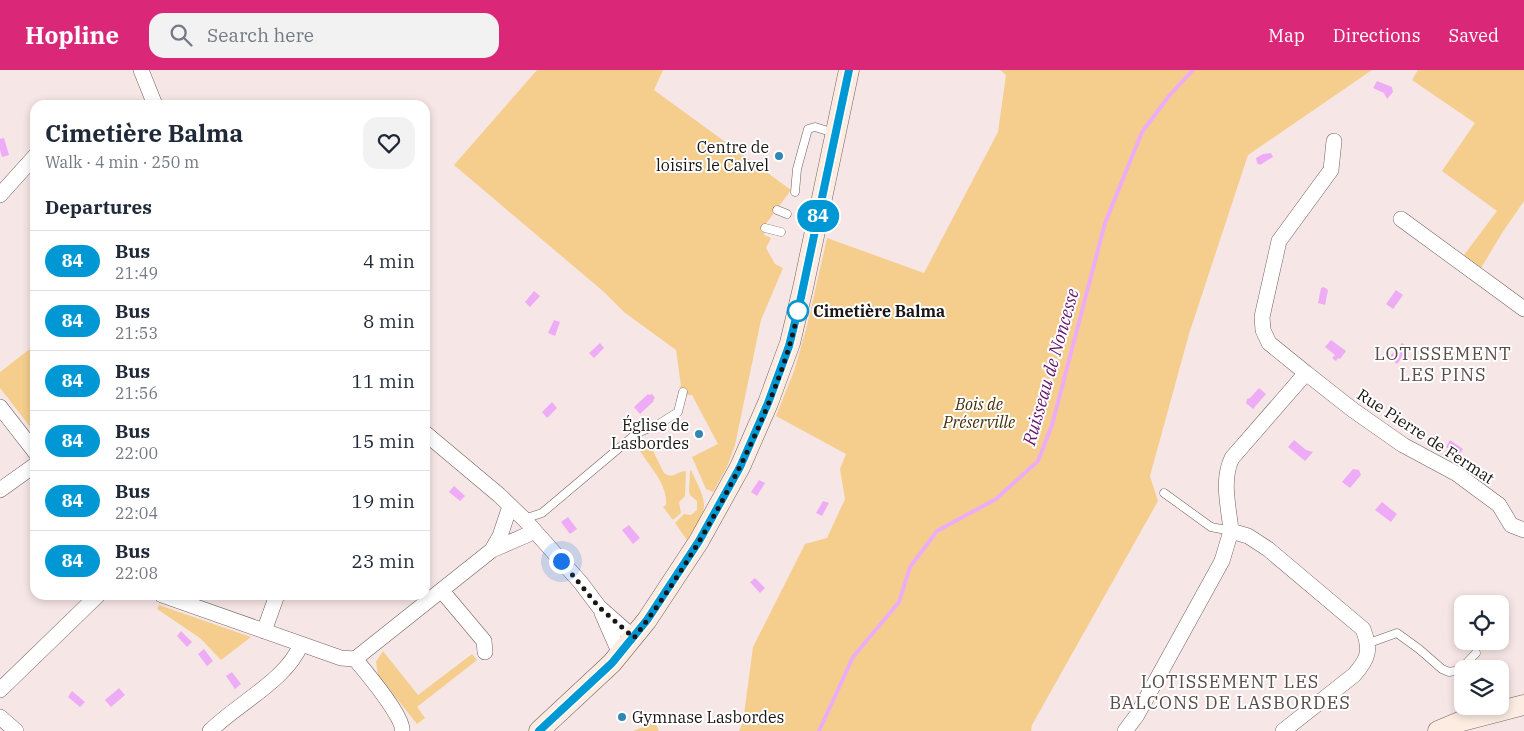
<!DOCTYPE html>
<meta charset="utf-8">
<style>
:root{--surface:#fff;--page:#f2f2f3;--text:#1f2937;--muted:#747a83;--line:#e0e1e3;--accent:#db2777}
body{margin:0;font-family:"IBM Plex Serif",serif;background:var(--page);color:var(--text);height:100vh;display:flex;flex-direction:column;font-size:19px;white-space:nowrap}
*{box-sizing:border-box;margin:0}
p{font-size:16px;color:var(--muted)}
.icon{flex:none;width:28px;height:28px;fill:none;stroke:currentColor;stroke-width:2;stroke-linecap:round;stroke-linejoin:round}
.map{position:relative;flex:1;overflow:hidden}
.sheet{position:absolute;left:30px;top:30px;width:400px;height:500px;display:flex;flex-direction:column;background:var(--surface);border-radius:15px;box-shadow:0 2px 8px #0003}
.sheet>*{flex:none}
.badge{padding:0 10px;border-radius:16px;font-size:18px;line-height:32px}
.fabs{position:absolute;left:1454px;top:525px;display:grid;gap:10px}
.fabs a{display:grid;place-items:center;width:55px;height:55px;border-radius:10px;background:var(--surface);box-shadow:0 2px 8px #0003;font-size:25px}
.you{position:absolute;width:25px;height:25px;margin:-12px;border:4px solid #fff;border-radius:50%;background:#1a73e8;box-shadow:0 0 0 8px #1a73e833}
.map>.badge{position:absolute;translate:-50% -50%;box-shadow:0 0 0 2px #fff}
h2{padding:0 15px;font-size:19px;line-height:45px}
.round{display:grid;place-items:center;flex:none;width:52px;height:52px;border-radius:15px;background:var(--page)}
.head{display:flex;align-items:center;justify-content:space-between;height:85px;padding:0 15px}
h1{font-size:24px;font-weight:700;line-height:38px}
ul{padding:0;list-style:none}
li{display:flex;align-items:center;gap:15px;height:60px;padding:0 15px;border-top:1px solid var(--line)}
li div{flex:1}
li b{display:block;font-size:19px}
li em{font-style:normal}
li .badge{min-width:55px;font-weight:700;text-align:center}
header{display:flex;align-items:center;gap:30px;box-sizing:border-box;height:70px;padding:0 25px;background:var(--accent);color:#fff}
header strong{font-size:24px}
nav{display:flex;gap:28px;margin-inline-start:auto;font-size:18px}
.search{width:350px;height:45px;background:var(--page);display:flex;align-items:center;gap:12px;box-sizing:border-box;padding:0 18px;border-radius:15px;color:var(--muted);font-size:19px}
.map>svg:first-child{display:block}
</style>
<header>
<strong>Hopline</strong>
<div class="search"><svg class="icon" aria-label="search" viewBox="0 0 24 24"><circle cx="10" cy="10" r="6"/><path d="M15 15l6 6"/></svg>Search here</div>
<nav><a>Map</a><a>Directions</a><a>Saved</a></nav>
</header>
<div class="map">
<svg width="1524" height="661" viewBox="0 0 1524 661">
<rect width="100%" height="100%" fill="#f6e6e5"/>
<!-- green -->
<path fill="#f5ce8e" d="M537 0H663L654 20 791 120 765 155 764 165 771 168 766 178 775 194 783 198 761 250 735 375 727 397 713 422 706 419 692 387 718 374 692 325H686L679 317 681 316 676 280 624 242 604 222 454 95Z
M1000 0H1372L1248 85 1189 264 1150 406 1158 431 1032 655 1031 661H739L743 652 753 577 805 474 827 468 845 429 840 399 846 384 776 346 794 301 807 256 827 168 924 203 998 62 1006 5Z
M1418 0H1524V131L1502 163 1481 198 1464 185 1497 141 1442 101 1475 53 1412 10Z
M35 275V363L0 318V302Z
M650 375 664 403C673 410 677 401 686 401L685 426 679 432 681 443 673 450 663 437 666 435C668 415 650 397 640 381Z
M691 400C708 436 710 436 687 470L675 453 684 444 691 445 697 440V431L690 425 689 421 690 401Z
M159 535 251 567 221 590 200 568 157 539Z
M383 581 418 625 472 584 477 590 417 637 425 648 417 654 378 605 376 592Z
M655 652 659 661H633Z"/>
<!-- water -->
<path fill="#eeacf6" d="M1377 11 1392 17 1393 22 1387 29 1384 23 1373 18Z
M4 68 9 85 2 87 0 80V69Z
M1271 83 1273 87 1260 95 1257 93 1256 88 1263 84Z
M1324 217 1328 220 1325 235 1318 233 1321 218Z
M1396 220 1403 225 1393 239 1386 234Z
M534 221 540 226 530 237 525 232Z
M554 250 560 252 555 266 548 263Z
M1331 270 1346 281 1340 289 1338 288 1336 291 1332 288 1335 285 1325 277Z
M600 273 604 278 594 288 589 283Z
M1402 273 1409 278 1397 294 1390 288 1391 285Z
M1259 318 1266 324 1253 339 1246 333 1247 329 1250 328Z
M648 324 649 325 652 324 655 328 653 330 654 331 640 344 634 337Z
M552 332 557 338 547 348 542 342Z
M1294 370 1306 380 1313 382 1305 391 1288 377Z
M1450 370 1463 379 1459 385 1446 377Z
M1353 399 1359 400 1361 405 1350 418 1342 412Z
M759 410 765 413 757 426 751 422Z
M454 416 465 426 460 431 449 422Z
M823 431 829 433 822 446 816 443Z
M1382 432 1397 444 1391 452 1375 440Z
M568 447 577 459 570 464 561 452Z
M629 455 640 468 633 474 622 460Z
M755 508 765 518 760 523 750 512Z
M181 561 192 572 187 577 177 566Z
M204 579 213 591 207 596 198 584Z
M232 602 241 614 235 619 226 606Z
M119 618 125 625 111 637 105 630Z
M72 621 85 632 80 637 68 627Z"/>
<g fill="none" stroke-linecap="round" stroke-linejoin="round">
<!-- stream -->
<path stroke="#eeacf6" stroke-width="4" d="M819 661 853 587 899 532 910 497 937 461 996 429 1038 391 1052 355 1105 153 1142 62 1169 26 1193 0"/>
<!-- lane casing -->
<g stroke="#706362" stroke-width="9">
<path id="lane" d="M795 122 797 99 808 59 815 57 834 63
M777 140 787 144
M765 158 781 162
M1164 423 1211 457 1231 461
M524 449 542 443 637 363 659 354 678 342 683 322
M1369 573 1397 563 1419 579 1442 599 1449 602 1460 600 1476 583"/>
</g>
<!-- street casing -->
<g stroke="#706362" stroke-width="16">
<path id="street" d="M141 0 155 35
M0 125 35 86
M1401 149 1524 239
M1306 303 1353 340 1403 375 1457 404 1499 435 1511 455 1524 460
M0 337 35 382
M425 363 499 425 524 449 581 513 599 537 634 568
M0 420 35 395
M1231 461C1229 438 1221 410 1232 388L1306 303 1269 273 1263 260 1262 247 1279 171 1331 100 1334 71
M492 480 500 466 508 442 512 438
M442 521 484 571 485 582
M162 525 341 588 355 589 492 480 529 464 534 460
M602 543 620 584
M264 561 277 525
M355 589C365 601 405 648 402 661
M0 620 98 525
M0 647 16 661
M210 661C237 634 288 609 301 574
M1125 661 1137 645 1222 491 1231 461 1248 466 1268 479 1363 559C1371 580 1369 588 1354 605L1283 661"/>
</g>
<!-- secondary casing -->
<g stroke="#706362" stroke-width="21">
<path id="secondary" d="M539 661 612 593 647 550 699 471 740 397 768 333 790 273 803 218 849 0
M1438 661 1462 651 1524 635"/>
</g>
<!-- lane -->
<use href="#lane" stroke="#fff" stroke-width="8"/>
<!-- street -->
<use href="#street" stroke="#fff" stroke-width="15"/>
<!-- secondary -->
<use href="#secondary" stroke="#fcece2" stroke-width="20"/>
</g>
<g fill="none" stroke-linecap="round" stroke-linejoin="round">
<!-- line casing -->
<g stroke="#fff" stroke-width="11">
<path id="line" d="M539 661 612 593 647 550 699 471 740 397 768 333 789 276 800 232 849 0"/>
</g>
<!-- line -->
<use href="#line" stroke="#0098d4" stroke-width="8"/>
<!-- walk -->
<path stroke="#1a1414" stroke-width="5" stroke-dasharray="0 9" d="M561 491 599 537 634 568C682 505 723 435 756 363 773 324 790 283 798 241"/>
</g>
<!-- markers -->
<g fill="#2e87b5" stroke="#fff" stroke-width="2">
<circle cx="779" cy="86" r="5"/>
<circle cx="699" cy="364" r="5"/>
<circle cx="622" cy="647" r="5"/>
</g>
<circle fill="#fff" stroke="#0098d4" stroke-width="2.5" cx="798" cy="241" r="10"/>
<g text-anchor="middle" stroke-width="4" stroke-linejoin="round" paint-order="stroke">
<!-- poi labels -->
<g font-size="16" fill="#1a1414" stroke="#fff" text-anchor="end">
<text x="769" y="83">Centre de<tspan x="769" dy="18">loisirs le Calvel</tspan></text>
<text x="689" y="361">Église de<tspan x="689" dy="18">Lasbordes</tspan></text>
<text x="632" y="653" text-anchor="start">Gymnase Lasbordes</text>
</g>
<!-- stop labels -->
<g font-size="16" font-weight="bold" fill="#1a1414" stroke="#fff" text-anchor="start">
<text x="813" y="247">Cimetière Balma</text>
</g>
<!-- park labels -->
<g font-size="16" font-style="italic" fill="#442f07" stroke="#fff">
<text x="979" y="340">Bois de<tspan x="979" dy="18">Préserville</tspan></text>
</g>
<!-- street labels -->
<g font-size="16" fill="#1a1414" stroke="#fff">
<text transform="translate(1426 366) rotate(33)" y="6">Rue Pierre de Fermat</text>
</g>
<!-- neighbourhood labels -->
<g font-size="18" letter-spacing="1" fill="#584b4a" stroke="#fff">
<text x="1443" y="290">LOTISSEMENT<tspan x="1443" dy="21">LES PINS</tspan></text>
<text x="1230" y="618">LOTISSEMENT LES<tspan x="1230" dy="21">BALCONS DE LASBORDES</tspan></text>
</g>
<!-- water labels -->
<g font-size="18" font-style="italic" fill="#65166e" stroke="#fff">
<text transform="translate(1051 297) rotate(-74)" y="6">Ruisseau de Noncesse</text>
</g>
</g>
</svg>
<div class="fabs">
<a><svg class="icon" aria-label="locate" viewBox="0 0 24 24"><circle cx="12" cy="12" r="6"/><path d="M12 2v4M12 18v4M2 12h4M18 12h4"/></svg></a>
<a><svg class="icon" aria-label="layers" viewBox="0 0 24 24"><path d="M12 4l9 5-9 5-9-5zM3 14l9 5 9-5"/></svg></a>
</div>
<div class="you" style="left:561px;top:491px"></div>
<b class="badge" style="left:818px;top:146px;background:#0098d4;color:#fff">84</b>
<section class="sheet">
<div class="head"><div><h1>Cimetière Balma</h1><p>Walk · 4 min · 250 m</p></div><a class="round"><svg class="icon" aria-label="heart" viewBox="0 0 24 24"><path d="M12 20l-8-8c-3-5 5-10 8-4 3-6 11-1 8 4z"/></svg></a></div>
<h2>Departures</h2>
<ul>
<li><span class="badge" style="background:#0098d4;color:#fff">84</span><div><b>Bus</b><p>21:49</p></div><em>4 min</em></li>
<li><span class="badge" style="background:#0098d4;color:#fff">84</span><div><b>Bus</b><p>21:53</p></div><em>8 min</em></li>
<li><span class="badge" style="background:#0098d4;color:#fff">84</span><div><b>Bus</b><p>21:56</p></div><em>11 min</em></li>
<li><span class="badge" style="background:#0098d4;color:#fff">84</span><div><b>Bus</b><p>22:00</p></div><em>15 min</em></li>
<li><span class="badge" style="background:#0098d4;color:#fff">84</span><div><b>Bus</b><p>22:04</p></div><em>19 min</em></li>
<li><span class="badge" style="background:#0098d4;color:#fff">84</span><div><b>Bus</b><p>22:08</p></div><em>23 min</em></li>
</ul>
</section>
</div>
